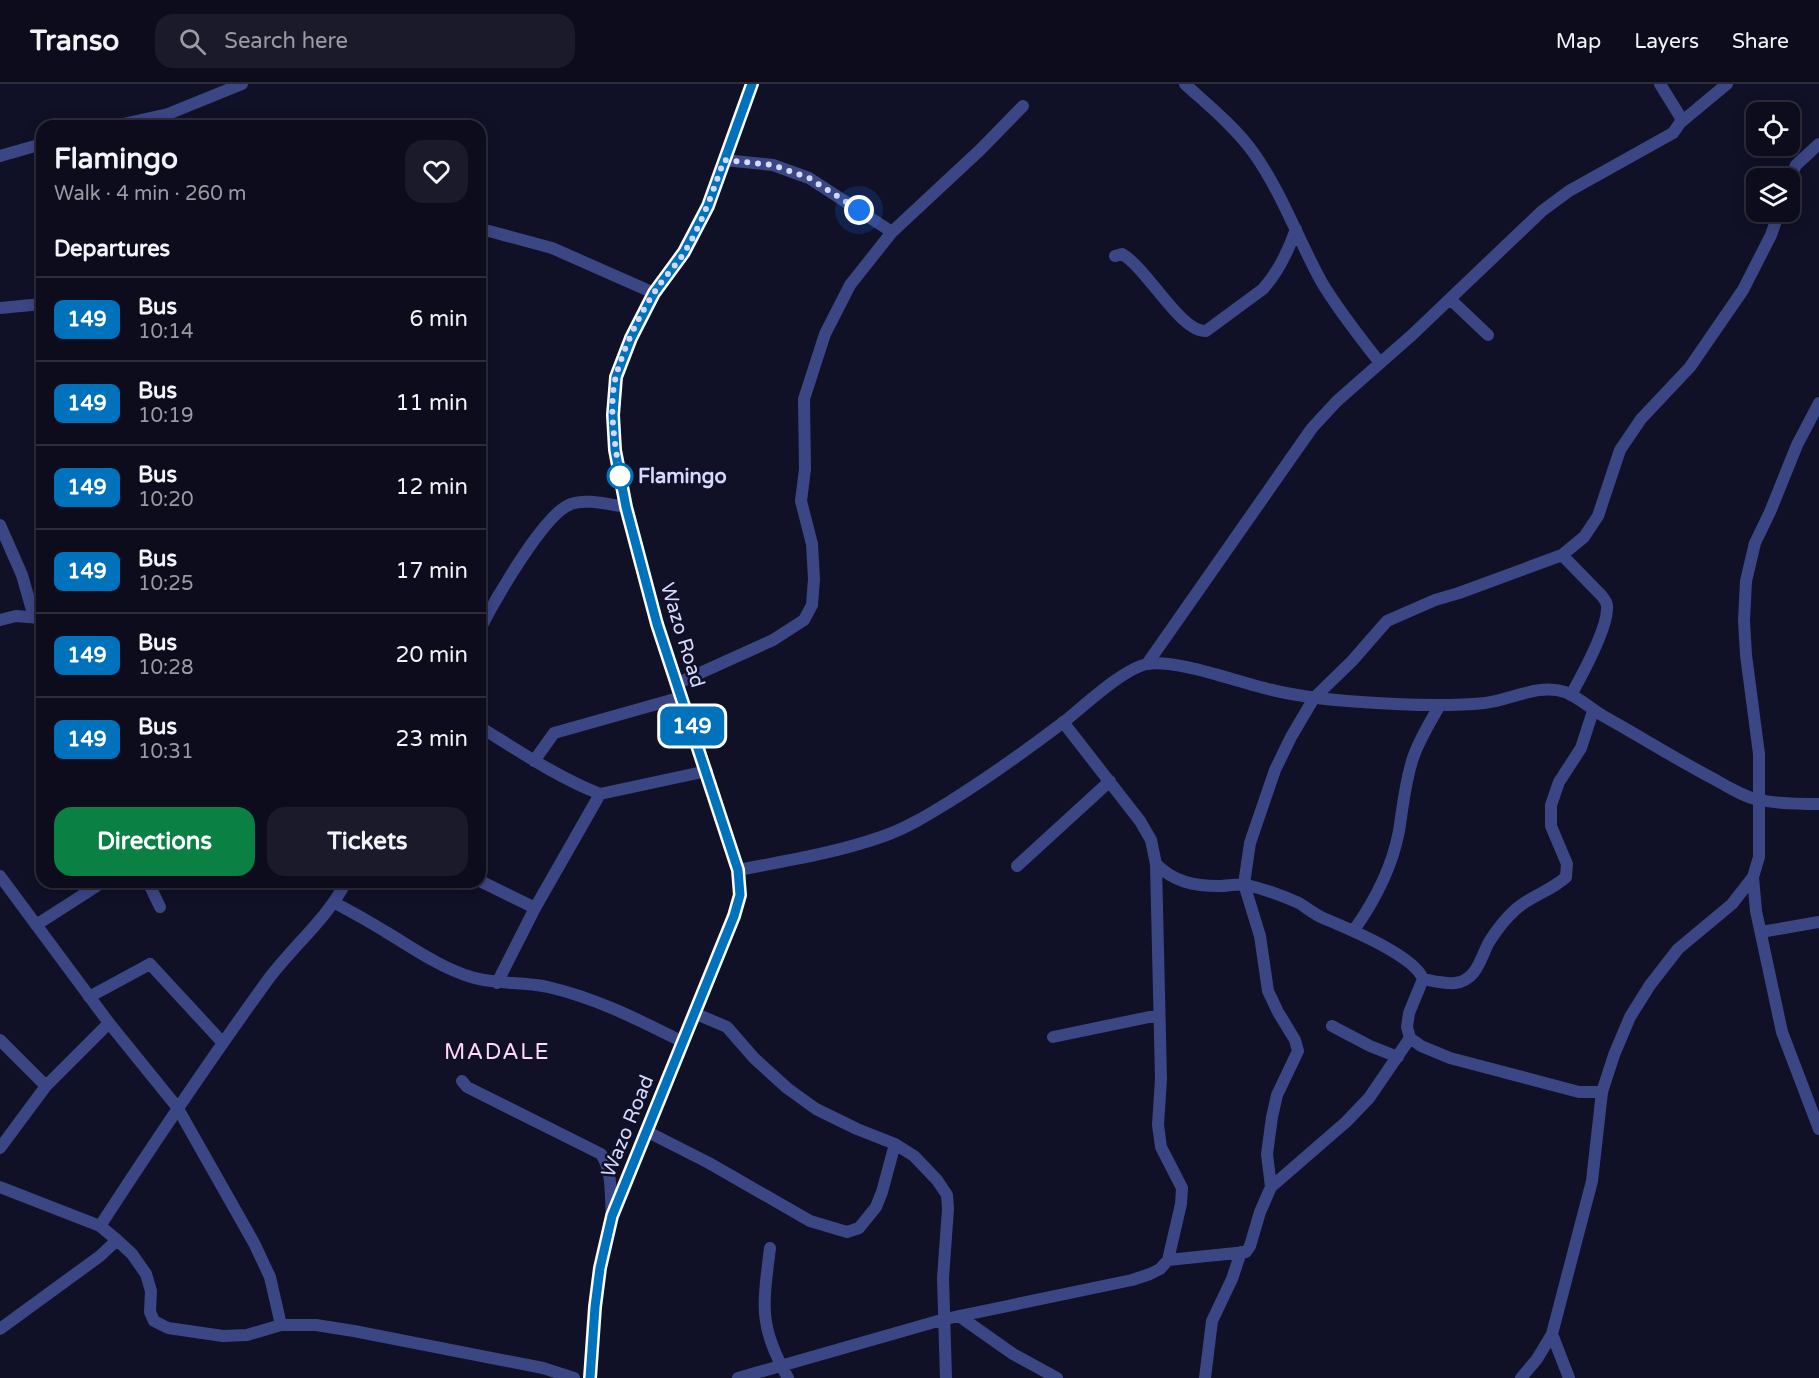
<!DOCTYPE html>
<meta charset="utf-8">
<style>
:root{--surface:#0c0c1d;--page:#1a1a2a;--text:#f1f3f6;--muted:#9a9ba4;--line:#2c2c3b;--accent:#0b8043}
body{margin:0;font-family:"Varela Round",sans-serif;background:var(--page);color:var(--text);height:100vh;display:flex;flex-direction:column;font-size:22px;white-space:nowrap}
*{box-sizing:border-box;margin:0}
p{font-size:20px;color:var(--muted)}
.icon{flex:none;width:33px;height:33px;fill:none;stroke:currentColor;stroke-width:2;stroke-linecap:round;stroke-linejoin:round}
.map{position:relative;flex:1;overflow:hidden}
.side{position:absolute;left:36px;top:36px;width:450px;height:768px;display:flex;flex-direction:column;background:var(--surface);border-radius:18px;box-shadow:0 3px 15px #0003,0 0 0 2px var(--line)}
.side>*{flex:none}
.badge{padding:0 12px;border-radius:9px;font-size:21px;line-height:39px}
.controls{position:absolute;left:1746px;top:18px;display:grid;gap:12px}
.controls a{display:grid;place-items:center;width:54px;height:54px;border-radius:12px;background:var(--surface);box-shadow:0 3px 15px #0003,0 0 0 2px var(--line);font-size:30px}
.you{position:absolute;width:30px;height:30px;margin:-15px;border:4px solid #fff;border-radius:50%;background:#1a73e8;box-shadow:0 0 0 9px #1a73e833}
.map>.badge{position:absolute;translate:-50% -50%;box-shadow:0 0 0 3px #fff}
h2{padding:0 18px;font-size:22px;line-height:54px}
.round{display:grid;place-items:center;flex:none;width:63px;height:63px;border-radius:18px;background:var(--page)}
.summary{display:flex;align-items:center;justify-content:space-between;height:102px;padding:0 18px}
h1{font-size:28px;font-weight:700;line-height:45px}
.action{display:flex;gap:12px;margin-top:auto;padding:12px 18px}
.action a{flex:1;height:69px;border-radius:18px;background:var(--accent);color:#fff;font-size:24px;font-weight:700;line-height:69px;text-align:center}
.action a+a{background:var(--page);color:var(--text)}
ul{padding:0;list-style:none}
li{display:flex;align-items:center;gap:18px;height:84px;padding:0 18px;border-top:2px solid var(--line)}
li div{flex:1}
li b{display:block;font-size:22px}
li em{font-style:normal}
li .badge{min-width:66px;font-weight:700;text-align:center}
header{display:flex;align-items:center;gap:36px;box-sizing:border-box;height:84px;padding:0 30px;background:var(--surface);border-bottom:2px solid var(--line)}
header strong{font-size:28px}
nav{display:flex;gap:33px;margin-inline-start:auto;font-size:21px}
.search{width:420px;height:54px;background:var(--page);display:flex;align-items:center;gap:15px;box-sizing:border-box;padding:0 21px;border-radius:18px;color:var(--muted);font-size:22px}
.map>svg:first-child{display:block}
</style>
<header>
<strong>Transo</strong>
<div class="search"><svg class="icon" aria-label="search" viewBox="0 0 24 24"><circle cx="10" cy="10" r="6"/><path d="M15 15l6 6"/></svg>Search here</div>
<nav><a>Map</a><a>Layers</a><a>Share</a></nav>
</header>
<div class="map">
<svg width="1819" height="1294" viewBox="0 0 1819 1294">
<rect width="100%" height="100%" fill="#101027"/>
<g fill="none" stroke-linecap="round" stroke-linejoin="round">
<!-- minor -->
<path stroke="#3b4685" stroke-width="12" d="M1185 0C1208 21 1234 42 1253 68 1281 107 1298 155 1321 197 1338 226 1359 252 1380 279
M1680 39 1727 0
M114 42 168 30 242 0
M0 72 42 60
M724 76 773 81 809 94 892 148
M1790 95 1796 81 1819 60
M480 147H489L552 164 654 209
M1115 172 1122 170C1147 184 1181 249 1206 247L1263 205C1279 187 1288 168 1296 145
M1450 215 1488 251
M0 224 42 220
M0 441 22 491 34 533
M1562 471 1602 512C1605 516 1608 520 1607 525 1607 545 1581 593 1571 611
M0 536 16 532 40 534
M480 545C494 518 544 429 571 420 587 414 610 421 626 423
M1147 580 1312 344 1337 317 1412 251 1542 127 1569 107 1673 49 1680 39 1681 34 1660 0
M678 599 773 556 804 536 812 521 814 495 812 460 801 417 805 385 804 315 825 250 850 201 892 148 980 66 1023 22
M480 643C519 667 557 693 600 710L707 687
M534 677 554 649 682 613
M1156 780C1174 798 1194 802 1219 802 1228 802 1238 799 1247 801 1264 805 1283 812 1299 819 1307 824 1314 830 1323 834 1346 844 1414 871 1423 895L1409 929 1407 943 1410 954 1421 962 1450 974 1579 1008H1602
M1017 782 1110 697
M0 792 109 939 177 1023 254 1159 270 1193 281 1241
M1753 793 1756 827 1782 948 1819 1045
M480 797 535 824
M148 798 160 823
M335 819C352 828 370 838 386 848 413 864 441 884 471 893 496 901 522 897 548 903 596 914 639 936 683 958
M36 841 103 798
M1354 846C1376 815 1392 784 1399 747 1403 722 1405 698 1413 674 1419 656 1430 638 1440 621
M1761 848 1819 838
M1423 895C1433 897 1445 900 1455 899 1477 896 1480 875 1489 858 1496 847 1505 835 1515 826 1530 812 1551 807 1566 793L1567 780 1551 742V721L1559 698 1581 664 1593 627
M497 899 535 824 600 710
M89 913 150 880 223 959
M694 929 727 943 754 974 787 1004 816 1025 857 1045 895 1060 914 1072 937 1096 947 1111 948 1125 943 1194 946 1294
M1332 942 1370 962 1398 973
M1053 953 1159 931
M0 956 46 1002
M462 997 467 1003 601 1070C613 1087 610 1112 612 1132
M646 1047 709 1079 810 1137 847 1148 859 1144 876 1123 882 1108 895 1060
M0 1064 46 1002 109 939
M0 1103 100 1142 117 1156 132 1170 146 1190 151 1207 150 1228 154 1237 168 1244 223 1252 247 1251 281 1241H316L354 1247 543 1284 574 1294
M1271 1103 1267 1070 1272 1033 1277 1011 1298 967 1295 956 1278 928 1268 907 1260 852 1244 800 1250 759 1275 686 1291 653 1314 614 1352 577 1387 537 1435 516 1459 509 1562 471 1584 453 1598 432 1620 366 1641 335 1690 283 1743 206 1771 151 1779 128
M100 1142C154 1059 209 977 267 897 292 863 326 836 346 798
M770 1164C763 1222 758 1241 788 1294
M1168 1176 1246 1168 1250 1162 1260 1128 1271 1103 1346 1038 1369 1014 1410 954
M959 1232 1013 1270 1057 1294
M0 1245 100 1172 117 1156
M1552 1250 1569 1294
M738 1294 945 1235 1132 1196 1150 1190 1160 1185 1168 1176 1181 1120 1182 1104 1161 1063 1158 1041 1161 995 1156 780 1151 756 1140 737 1063 638
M1205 1294 1212 1237 1232 1195 1241 1168
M1521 1294 1537 1275 1552 1250 1592 1097 1602 1008 1614 971 1630 933 1650 901 1678 865 1732 820 1753 793 1759 773V670L1746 571 1744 537 1746 497 1755 459 1770 428 1797 361 1819 319"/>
<!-- tertiary -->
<path stroke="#3b4685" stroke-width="12" d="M738 786C786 777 835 769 881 753 905 745 928 731 949 718 989 693 1028 665 1065 637 1085 621 1123 585 1147 580 1177 575 1237 598 1268 605 1299 613 1330 616 1361 618 1402 621 1444 623 1485 619 1511 616 1539 599 1565 608 1579 613 1592 626 1605 633 1641 653 1676 675 1712 694 1727 702 1743 713 1760 716 1779 720 1800 720 1819 720"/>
<!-- secondary -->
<path stroke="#6e85fd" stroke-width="12" d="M590 1294 595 1223 600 1184 612 1132 734 832 740 811 738 786 657 540 626 423 615 366 613 331 616 293 631 254 654 209 684 168 708 122 752 0"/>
</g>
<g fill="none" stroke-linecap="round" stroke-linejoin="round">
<!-- line casing -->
<g stroke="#fff" stroke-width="14">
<path id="line" d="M590 1294 595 1223 600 1184 612 1132 734 832 740 811 738 786 657 540 626 423 615 366 613 331 616 293 631 254 654 209 684 168 708 122 752 0"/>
</g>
<!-- line -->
<use href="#line" stroke="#0072bc" stroke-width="9"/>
<!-- walk -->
<path stroke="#d6d9fe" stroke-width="6" stroke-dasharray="0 10.8" d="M620 392C615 360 608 324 616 292 623 266 639 231 654 209 663 194 675 183 684 169 702 140 713 107 724 76L773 81 809 94 859 126"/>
</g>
<!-- markers -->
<circle fill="#fff" stroke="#0072bc" stroke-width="3" cx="620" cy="392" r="12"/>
<g text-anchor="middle" stroke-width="5" stroke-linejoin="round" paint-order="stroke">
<!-- stop labels -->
<g font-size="20" font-weight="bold" fill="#d6d9fe" stroke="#101027" text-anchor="start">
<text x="638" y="399">Flamingo</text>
</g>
<!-- street labels -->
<g font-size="20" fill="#d6d9fe" stroke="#101027">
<text transform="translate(683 551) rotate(73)" y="7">Wazo Road</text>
<text transform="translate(627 1042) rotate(-68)" y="7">Wazo Road</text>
</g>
<!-- quarter labels -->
<g font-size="22" letter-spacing="1.5" fill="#fed8f7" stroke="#101027">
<text x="497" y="975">MADALE</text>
</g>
</g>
</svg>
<div class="controls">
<a><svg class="icon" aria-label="locate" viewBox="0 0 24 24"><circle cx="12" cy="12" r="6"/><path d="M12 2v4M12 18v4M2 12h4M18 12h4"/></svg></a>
<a><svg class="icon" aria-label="layers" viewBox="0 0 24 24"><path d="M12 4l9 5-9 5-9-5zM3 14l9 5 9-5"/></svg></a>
</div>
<div class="you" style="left:859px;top:126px"></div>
<b class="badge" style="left:692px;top:642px;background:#0072bc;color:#fff">149</b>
<section class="side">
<div class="summary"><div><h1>Flamingo</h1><p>Walk · 4 min · 260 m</p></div><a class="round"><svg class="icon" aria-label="heart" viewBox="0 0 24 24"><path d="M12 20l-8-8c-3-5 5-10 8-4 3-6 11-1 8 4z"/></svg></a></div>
<h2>Departures</h2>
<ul>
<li><span class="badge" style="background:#0072bc;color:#fff">149</span><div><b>Bus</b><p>10:14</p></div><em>6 min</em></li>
<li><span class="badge" style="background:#0072bc;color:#fff">149</span><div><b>Bus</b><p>10:19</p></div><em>11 min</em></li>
<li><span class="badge" style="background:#0072bc;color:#fff">149</span><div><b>Bus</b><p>10:20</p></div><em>12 min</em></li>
<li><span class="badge" style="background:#0072bc;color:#fff">149</span><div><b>Bus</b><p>10:25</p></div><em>17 min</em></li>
<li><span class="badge" style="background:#0072bc;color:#fff">149</span><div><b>Bus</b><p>10:28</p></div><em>20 min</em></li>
<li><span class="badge" style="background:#0072bc;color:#fff">149</span><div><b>Bus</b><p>10:31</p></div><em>23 min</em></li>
</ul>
<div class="action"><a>Directions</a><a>Tickets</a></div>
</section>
</div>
